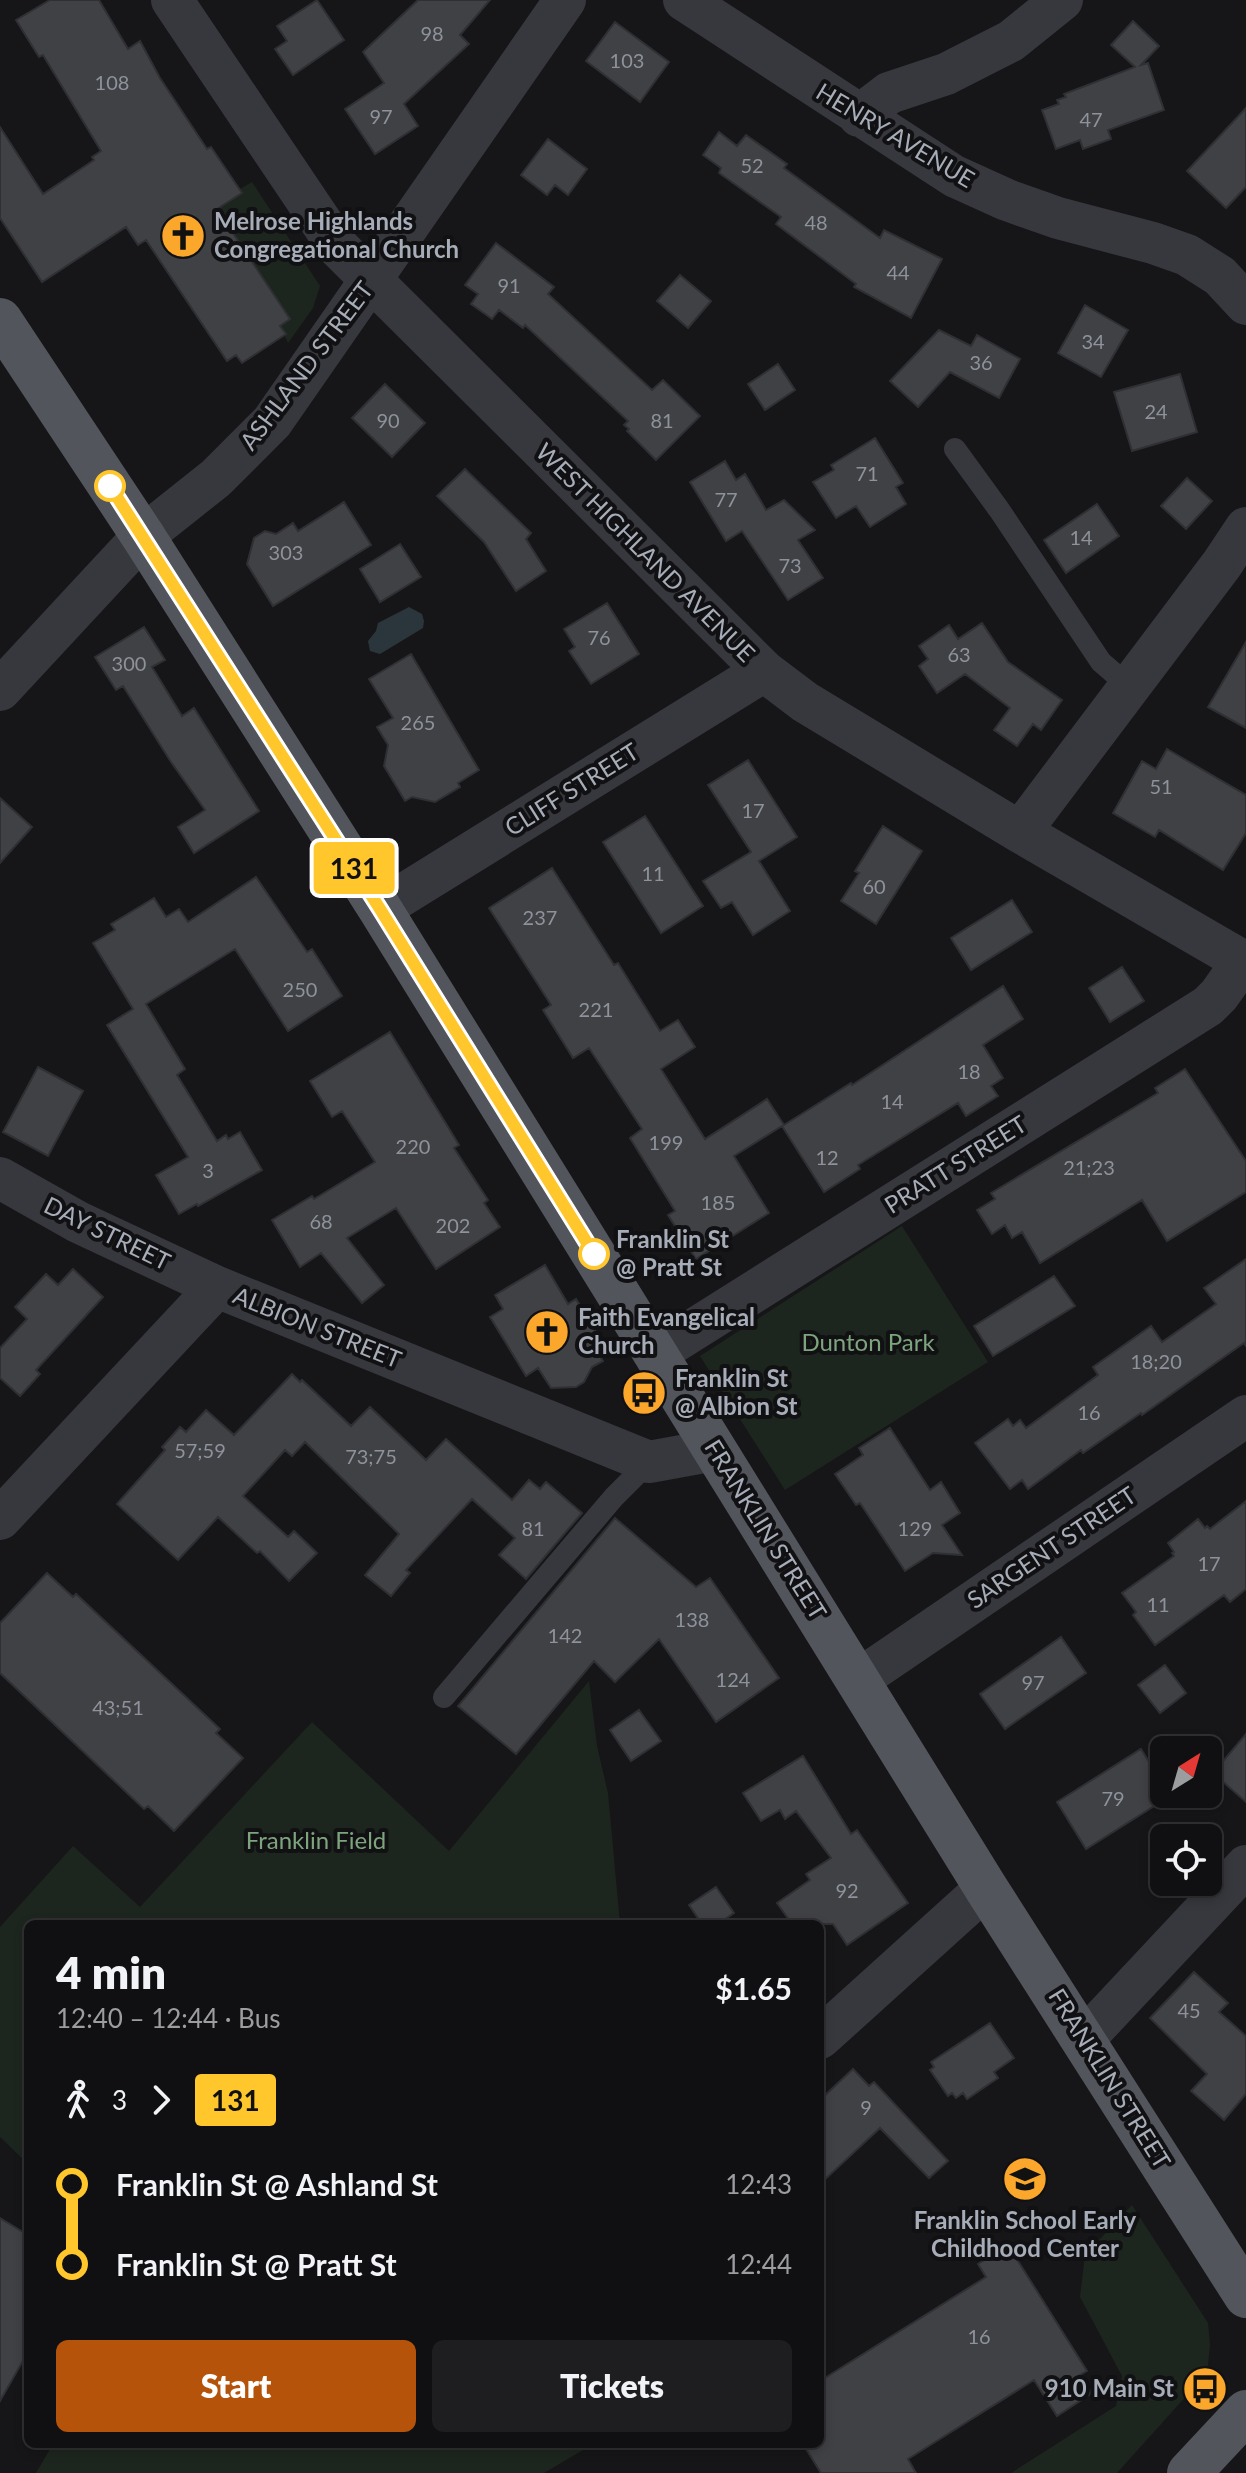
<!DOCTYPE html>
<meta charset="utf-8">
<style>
:root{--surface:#101012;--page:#1e1e20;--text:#f1f3f6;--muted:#9c9d9f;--line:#303032;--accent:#b45309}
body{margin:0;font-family:Lato,sans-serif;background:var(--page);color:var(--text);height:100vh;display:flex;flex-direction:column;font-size:30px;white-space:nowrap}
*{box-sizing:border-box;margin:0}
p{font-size:26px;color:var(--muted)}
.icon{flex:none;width:44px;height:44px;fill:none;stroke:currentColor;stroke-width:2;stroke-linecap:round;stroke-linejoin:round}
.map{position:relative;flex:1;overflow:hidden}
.drawer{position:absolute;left:24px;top:1920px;width:800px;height:528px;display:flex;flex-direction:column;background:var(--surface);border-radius:12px;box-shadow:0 4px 12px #0003,0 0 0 2px var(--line)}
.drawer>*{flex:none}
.badge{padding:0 16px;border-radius:6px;font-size:28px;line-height:52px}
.needle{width:52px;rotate:37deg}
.fabs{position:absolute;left:1150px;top:1736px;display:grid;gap:16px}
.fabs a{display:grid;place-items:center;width:72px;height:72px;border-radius:12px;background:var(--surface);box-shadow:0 4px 12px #0003,0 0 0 2px var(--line);font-size:40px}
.map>.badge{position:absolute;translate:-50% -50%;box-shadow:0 0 0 4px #fff}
.legs{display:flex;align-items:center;gap:12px;height:88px;padding:0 32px;font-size:26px}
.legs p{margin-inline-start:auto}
.overview{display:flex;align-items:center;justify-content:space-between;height:136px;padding:0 32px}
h1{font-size:44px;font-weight:800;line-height:60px}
.primary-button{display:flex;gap:16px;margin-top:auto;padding:16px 32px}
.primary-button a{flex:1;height:92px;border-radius:12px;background:var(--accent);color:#fff;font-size:32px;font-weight:800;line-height:92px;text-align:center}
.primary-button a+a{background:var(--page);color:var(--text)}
ul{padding:0 32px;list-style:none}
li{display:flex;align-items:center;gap:28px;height:80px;font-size:30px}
li i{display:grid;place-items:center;width:12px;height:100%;margin:0 10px;background:currentColor}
li i::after{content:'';width:20px;height:20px;margin:-10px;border:6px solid;border-radius:50%;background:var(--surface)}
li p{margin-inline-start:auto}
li:first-child i{background:linear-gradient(#0000 50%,currentColor 0)}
li:last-child i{background:linear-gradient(currentColor 50%,#0000 0)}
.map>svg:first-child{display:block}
</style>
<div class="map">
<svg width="1246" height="2473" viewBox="0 0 1246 2473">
<rect width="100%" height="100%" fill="#161618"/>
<!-- green -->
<path fill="#1d261e" d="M252 182 320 286 313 308 288 343 280 326 290 319 217 209 242 193 240 189Z
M902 1226 988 1362 785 1490 700 1356Z
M589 1681 597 1746 608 1793 620 1924H28V2164L0 2137V1927L73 1846 140 1907 312 1722 449 1851Z
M1132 2205 1208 2323 1210 2345 1208 2365 1198 2383 1117 2473H1011L1116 2406 1122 2376 1080 2297 1085 2255Z
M53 2444H593L544 2473H36Z"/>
<!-- water -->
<path fill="#2b363c" d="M409 607 422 614 424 621 423 628 380 654 370 651 368 641 376 631 378 623Z"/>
<!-- building -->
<path fill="#404145" stroke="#2f3034" stroke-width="2" d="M50 0H99L128 49 140 41 160 78 207 149 211 147 242 193 217 209 290 319 280 326 286 334 242 363 236 355 227 361 146 240 138 245 126 227 42 282 0 218V127L43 194 94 160 92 157 101 151 43 55 39 57 16 20Z
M317 0 344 40 293 75 275 49 287 41 277 26Z
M418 0H490L460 35 469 44 404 104 418 126 375 154 345 109 384 83 363 52Z
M1133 21 1159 46 1141 65 1148 63 1164 110 1108 130 1111 139 1083 149 1080 140 1056 149 1042 110 1059 104 1057 100 1066 97 1064 94 1135 67 1111 45Z
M615 22 669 62 640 102 586 61Z
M1246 108V187L1226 208 1187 171Z
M719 132 737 146 746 135 787 164 784 168 880 238 884 230 942 259 911 318 854 287 856 284 776 224 781 217 719 173 721 168 703 155Z
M548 139 587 169 568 195 555 185 547 195 521 175Z
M496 243 554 287 548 294 652 390 663 380 700 416 656 460 627 431 629 429 624 425 628 421 525 325 523 328 499 310 492 319 471 304 478 294 465 285Z
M680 275 711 301 688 328 657 301Z
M1085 305 1128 330 1101 377 1058 353Z
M939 330 971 346 977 335 1020 359 999 398 950 372 918 407 890 381Z
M778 364 795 390 765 410 748 384Z
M1180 374 1197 432 1132 451 1114 392Z
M385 384 425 423 392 457 352 418Z
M875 438 903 483 896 487 906 504 870 527 856 506 836 518 813 482 834 470 831 465Z
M725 461 736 480 745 474 766 510 784 500 815 530 798 540 823 578 788 600 742 531 726 541 690 482Z
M465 469 531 533 526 539 546 571 516 591 484 542 437 496Z
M1187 478 1212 501 1186 529 1161 506Z
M344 502 371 545 273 606 247 564 254 538 265 531 276 534 293 523 298 531Z
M1097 504 1119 536 1066 573 1044 540Z
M400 544 421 577 380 602 360 569Z
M607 603 639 654 591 684 569 651 575 647 564 629Z
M982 623 1008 662 1062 700 1041 730 1033 724 1017 746 994 730 1010 708 965 674 937 693 919 666 928 659 919 646 949 625 958 639Z
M144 627 165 660 152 667 182 716 194 708 259 811 194 853 178 827 205 810 171 762 123 686 116 690 95 657Z
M1246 642V728L1208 707Z
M411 654 479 770 458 783 460 787 435 802 412 797 405 801 384 766 388 745 377 727 393 718 369 679Z
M1167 749 1246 795V833L1223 870 1159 830 1155 837 1113 813 1142 761 1156 769Z
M748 760 797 837 759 861 790 911 753 935 732 902 721 908 703 881 751 852 708 785Z
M0 798 32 827 0 863Z
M645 816 703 906 661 933 603 842Z
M883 826 922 851 876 924 841 901 859 873 855 871Z
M552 868 614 965 618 963 660 1031 678 1020 695 1047 661 1069 705 1139 767 1099 784 1125 851 1083 852 1085 1003 986 1023 1019 983 1045 1003 1078 991 1086 998 1096 966 1116 958 1103 858 1165 860 1169 824 1192 782 1126 734 1156 769 1213 696 1259 668 1215 675 1211 630 1138 642 1129 589 1048 573 1058 543 1010 551 1005 489 908Z
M256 877 307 952 312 949 342 996 288 1031 235 949 146 1004 185 1069 177 1075 217 1141 226 1135 228 1139 240 1132 262 1170 198 1206 197 1204 179 1214 156 1175 188 1157 107 1025 133 1009 93 943 115 930 111 924 154 898 166 917 179 909 188 922Z
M1012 900 1032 932 971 970 951 938Z
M1122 967 1144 1001 1110 1022 1089 988Z
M390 1032 459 1145 454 1148 488 1200 484 1203 500 1227 436 1269 396 1208 347 1238 384 1285 362 1303 321 1253 300 1267 272 1220 312 1196 314 1199 375 1162 342 1111 332 1117 310 1081Z
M38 1067 83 1091 48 1156 3 1132Z
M1185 1069 1246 1161V1192L1167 1241 1142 1200 1040 1263 1022 1232 1012 1238 1005 1225 992 1234 977 1210 995 1199 991 1193 1158 1093 1155 1088Z
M1246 1259V1346L1244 1343 1142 1415 1141 1413 1083 1453 1081 1450 1028 1489 1022 1480 1010 1489 975 1443 1008 1419 1013 1426 1020 1420 1026 1428 1098 1375 1093 1367 1151 1326 1162 1342 1216 1304 1204 1288Z
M545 1265 568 1304 576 1299 605 1347 597 1351 603 1361 592 1367 584 1382 576 1387 551 1388 538 1368 526 1376 490 1317 503 1309 495 1295Z
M73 1269 103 1297 36 1370 40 1374 20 1396 0 1378V1348L27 1319 15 1307 46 1274 58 1285Z
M1054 1276 1075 1306 993 1356 974 1326Z
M292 1374 300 1382 302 1380 351 1426 370 1407 426 1460 446 1439 512 1500 529 1480 540 1489 546 1482 582 1513 526 1579 499 1555 515 1538 472 1499 406 1570 410 1573 391 1596 365 1575 399 1534 305 1442 292 1456 285 1450 243 1496 288 1537 294 1531 317 1553 289 1581 260 1551 257 1553 218 1517 178 1560 117 1504 165 1450 162 1447 180 1427 186 1432 206 1410 234 1435Z
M890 1428 930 1490 941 1482 960 1513 942 1525 962 1555 933 1553 905 1571 860 1503 856 1505 835 1474 863 1455 859 1448Z
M1246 1501V1589L1230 1602 1224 1595 1155 1645 1133 1615 1136 1612 1122 1593 1174 1556 1172 1553 1174 1552 1168 1543 1198 1519 1205 1528 1207 1526 1210 1529Z
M615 1518 696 1587 710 1578 779 1678 716 1722 659 1639 615 1682 594 1661 516 1754 458 1706Z
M47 1573 73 1597 76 1594 220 1729 216 1733 243 1758 174 1831 148 1806 144 1809 0 1673V1623Z
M1061 1637 1086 1673 1005 1729 980 1694Z
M1165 1665 1186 1693 1160 1713 1138 1685Z
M639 1710 661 1741 631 1761 610 1730Z
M1246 1734V1802L1213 1773Z
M1141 1749 1164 1786V1794L1170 1796 1086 1849 1057 1802Z
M803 1756 851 1834 857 1830 908 1903 847 1945 833 1924H792L777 1903 810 1880 806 1874 831 1858 796 1811 785 1819 780 1810 761 1821 743 1793Z
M716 1887 734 1913 718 1924H702L689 1905Z
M1194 1972 1228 2003 1219 2012 1246 2036V2094L1224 2120 1191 2091 1207 2074 1150 2018Z
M990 2023 1014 2058 994 2072 998 2078 967 2099 963 2093 956 2098 952 2093 948 2096 930 2070 934 2067 931 2062Z
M853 2069 869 2086 874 2082 948 2161 929 2178 880 2128 820 2184V2100Z
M0 2218 28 2235V2352L0 2401Z
M1008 2245 1087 2371 1080 2375 1092 2393 1057 2416 1034 2380 908 2459 916 2473H821L803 2444H820V2381L986 2277 978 2264Z"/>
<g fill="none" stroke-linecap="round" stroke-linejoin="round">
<!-- lane -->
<path stroke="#36383d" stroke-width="22" d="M955 449 1000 511 1101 662 1130 687
M444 1697 614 1497 649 1462"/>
<!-- street -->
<path stroke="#36383d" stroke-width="42" d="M172 0 338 247 764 671 805 702 1020 832 1246 963
M684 0 954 176 1007 200 1058 218 1153 243 1187 255 1220 276 1246 304
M859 116 889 93 946 74 1011 41 1062 0
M0 690 143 536 216 478 272 422 565 0
M1020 832 1222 564 1246 528
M380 909 764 671
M0 1178 78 1222 217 1287
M655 1354 1208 1006 1219 995 1243 961
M0 1519 217 1287 649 1462 715 1450
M858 1680 1246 1416
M820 2038 986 1888
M1084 2039 1246 1866"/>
<!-- primary -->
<path stroke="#52555c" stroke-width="44" d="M0 320 143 536 380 909 986 1888 1246 2296
M1189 2473 1246 2412"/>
</g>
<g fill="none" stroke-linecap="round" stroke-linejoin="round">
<!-- line-1 casing -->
<g stroke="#fff" stroke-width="18">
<path id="line-1" d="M110 486 380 909 594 1254"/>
</g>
<!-- line-1 -->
<use href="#line-1" stroke="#ffc72c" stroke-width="12"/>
</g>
<!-- icons -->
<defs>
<g id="church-disc" transform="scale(2.3)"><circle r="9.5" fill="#fba72b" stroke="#111113"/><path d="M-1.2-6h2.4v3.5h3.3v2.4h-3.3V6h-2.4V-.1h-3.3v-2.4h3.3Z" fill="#111"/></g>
<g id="bus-disc" transform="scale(2.3)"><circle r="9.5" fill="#fba72b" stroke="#111113"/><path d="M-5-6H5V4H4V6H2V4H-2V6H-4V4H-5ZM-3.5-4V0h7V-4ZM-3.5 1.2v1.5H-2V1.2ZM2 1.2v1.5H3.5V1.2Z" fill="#111"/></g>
<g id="school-disc" transform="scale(2.3)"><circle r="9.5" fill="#fba72b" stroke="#111113"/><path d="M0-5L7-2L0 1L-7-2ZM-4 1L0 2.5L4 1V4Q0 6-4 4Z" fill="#111"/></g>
</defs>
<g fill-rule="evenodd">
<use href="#church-disc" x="183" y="236"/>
<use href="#church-disc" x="547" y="1332"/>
<use href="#bus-disc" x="644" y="1393"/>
<use href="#school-disc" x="1025" y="2179"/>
<use href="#bus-disc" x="1205" y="2389"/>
</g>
<!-- markers -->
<g fill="#fff" stroke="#ffc72c" stroke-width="4">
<circle cx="110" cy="486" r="14"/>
<circle cx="594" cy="1254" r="14"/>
</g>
<g text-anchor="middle" stroke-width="8" stroke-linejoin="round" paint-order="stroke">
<!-- number labels -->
<g font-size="20" fill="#8d929b">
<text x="432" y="41">98</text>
<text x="627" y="68">103</text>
<text x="112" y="90">108</text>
<text x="381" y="124">97</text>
<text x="1091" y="127">47</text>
<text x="752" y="173">52</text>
<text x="816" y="230">48</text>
<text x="898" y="280">44</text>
<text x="509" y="293">91</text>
<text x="1093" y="349">34</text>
<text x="981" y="370">36</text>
<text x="1156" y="419">24</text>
<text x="388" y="428">90</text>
<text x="662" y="428">81</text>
<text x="867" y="481">71</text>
<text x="726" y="507">77</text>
<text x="1081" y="545">14</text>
<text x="286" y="560">303</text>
<text x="790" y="573">73</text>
<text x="599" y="645">76</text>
<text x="959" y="662">63</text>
<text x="129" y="671">300</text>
<text x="418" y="730">265</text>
<text x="1161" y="794">51</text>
<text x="753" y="818">17</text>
<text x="653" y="881">11</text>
<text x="874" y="894">60</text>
<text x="540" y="925">237</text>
<text x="300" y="997">250</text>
<text x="596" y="1017">221</text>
<text x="969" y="1079">18</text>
<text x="892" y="1109">14</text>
<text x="666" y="1150">199</text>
<text x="413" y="1154">220</text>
<text x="827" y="1165">12</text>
<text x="1089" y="1175">21;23</text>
<text x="208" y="1178">3</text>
<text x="718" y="1210">185</text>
<text x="321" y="1229">68</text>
<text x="453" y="1233">202</text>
<text x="1156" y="1369">18;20</text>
<text x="1089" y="1420">16</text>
<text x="200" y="1458">57;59</text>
<text x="371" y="1464">73;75</text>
<text x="533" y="1536">81</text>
<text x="915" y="1536">129</text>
<text x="1209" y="1571">17</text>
<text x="1158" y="1612">11</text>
<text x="692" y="1627">138</text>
<text x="565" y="1643">142</text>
<text x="733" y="1687">124</text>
<text x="1033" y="1690">97</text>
<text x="118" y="1715">43;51</text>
<text x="1113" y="1806">79</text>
<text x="847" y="1898">92</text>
<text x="1189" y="2018">45</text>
<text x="866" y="2115">9</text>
<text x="979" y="2344">16</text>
</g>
<!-- street labels -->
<g font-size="24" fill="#a7adb8" stroke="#111113">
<text transform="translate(895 136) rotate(31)" y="8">HENRY AVENUE</text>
<text transform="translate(307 366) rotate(-53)" y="8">ASHLAND STREET</text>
<text transform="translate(645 553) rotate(45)" y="8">WEST HIGHLAND AVENUE</text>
<text transform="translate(572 790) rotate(-32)" y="8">CLIFF STREET</text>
<text transform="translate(956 1165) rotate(-32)" y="8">PRATT STREET</text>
<text transform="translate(107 1234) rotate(26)" y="8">DAY STREET</text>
<text transform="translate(317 1328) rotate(22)" y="8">ALBION STREET</text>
<text transform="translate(765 1530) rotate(58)" y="8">FRANKLIN STREET</text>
<text transform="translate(1052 1548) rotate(-34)" y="8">SARGENT STREET</text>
<text transform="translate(1109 2079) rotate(58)" y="8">FRANKLIN STREET</text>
</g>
<!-- poi labels -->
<g font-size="24" font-weight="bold" fill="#a7adb8" stroke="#111113" text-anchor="start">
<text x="214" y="230">Melrose Highlands<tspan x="214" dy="28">Congregational Church</tspan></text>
<text x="578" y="1326">Faith Evangelical<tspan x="578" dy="28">Church</tspan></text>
<text x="675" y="1387">Franklin St<tspan x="675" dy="28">@ Albion St</tspan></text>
<text x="1025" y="2229" text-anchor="middle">Franklin School Early<tspan x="1025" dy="28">Childhood Center</tspan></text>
<text x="1174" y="2397" text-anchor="end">910 Main St</text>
</g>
<!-- stop labels -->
<g font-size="24" font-weight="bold" fill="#a7adb8" stroke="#111113" text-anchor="start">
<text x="616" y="1248">Franklin St<tspan x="616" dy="28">@ Pratt St</tspan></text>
</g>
<!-- park labels -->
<g font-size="24" fill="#7da47d" stroke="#111113">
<text x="868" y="1351">Dunton Park</text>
<text x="316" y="1849">Franklin Field</text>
</g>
</g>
</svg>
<div class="fabs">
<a><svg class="needle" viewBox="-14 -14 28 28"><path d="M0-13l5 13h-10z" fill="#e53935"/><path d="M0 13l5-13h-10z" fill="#9c9d9f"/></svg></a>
<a><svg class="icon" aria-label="locate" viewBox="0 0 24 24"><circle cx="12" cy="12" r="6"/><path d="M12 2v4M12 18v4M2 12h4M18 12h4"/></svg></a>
</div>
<b class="badge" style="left:354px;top:868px;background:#ffc72c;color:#111">131</b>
<section class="drawer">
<div class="overview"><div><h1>4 min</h1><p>12:40 – 12:44 · Bus</p></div><b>$1.65</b></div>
<div class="legs"><svg class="icon" aria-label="walk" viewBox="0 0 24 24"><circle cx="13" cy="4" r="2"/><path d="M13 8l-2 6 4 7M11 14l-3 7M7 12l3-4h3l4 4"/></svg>3<svg class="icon" aria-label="forward" viewBox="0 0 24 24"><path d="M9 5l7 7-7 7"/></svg><b class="badge" style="background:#ffc72c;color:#111">131</b></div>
<ul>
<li><i style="color:#ffc72c"></i><b>Franklin St @ Ashland St</b><p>12:43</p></li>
<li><i style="color:#ffc72c"></i><b>Franklin St @ Pratt St</b><p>12:44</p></li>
</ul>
<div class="primary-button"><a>Start</a><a>Tickets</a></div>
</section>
</div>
